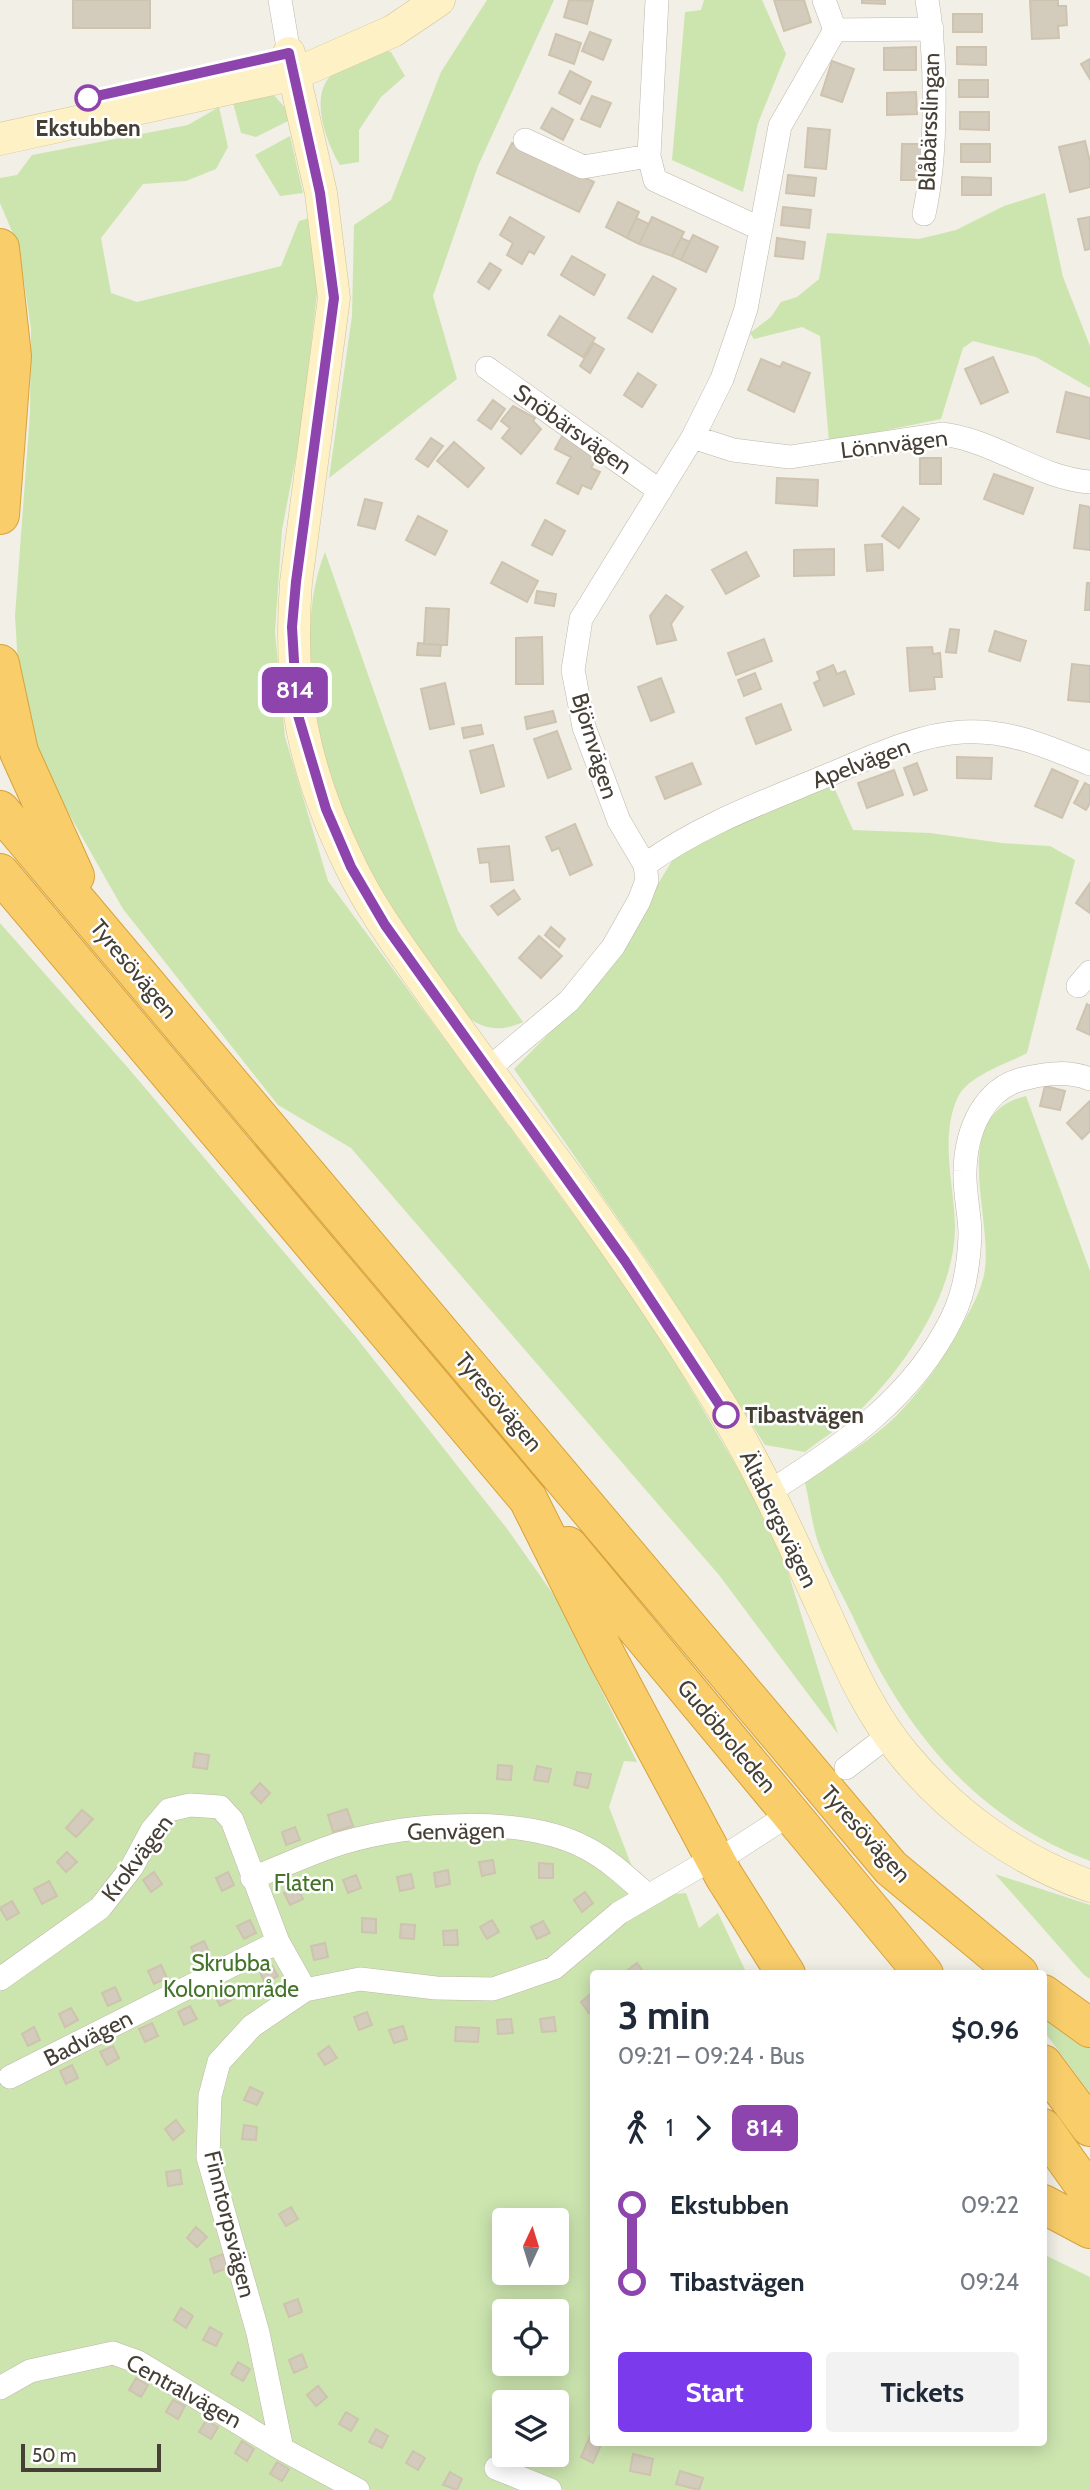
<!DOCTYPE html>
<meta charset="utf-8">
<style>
:root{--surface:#fff;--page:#f2f2f3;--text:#1f2937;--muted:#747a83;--accent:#7c3aed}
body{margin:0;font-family:Cabin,sans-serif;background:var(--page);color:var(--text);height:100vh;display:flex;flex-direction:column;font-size:26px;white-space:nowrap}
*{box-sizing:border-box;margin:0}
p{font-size:23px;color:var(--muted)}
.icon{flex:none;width:38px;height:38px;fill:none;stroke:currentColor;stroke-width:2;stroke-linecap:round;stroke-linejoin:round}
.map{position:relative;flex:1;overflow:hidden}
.drawer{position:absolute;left:590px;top:1970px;width:457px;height:476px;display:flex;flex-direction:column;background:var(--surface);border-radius:7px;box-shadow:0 4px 18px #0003}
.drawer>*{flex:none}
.badge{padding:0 14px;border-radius:10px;font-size:24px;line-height:46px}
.needle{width:46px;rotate:4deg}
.controls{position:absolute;left:492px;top:2208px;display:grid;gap:14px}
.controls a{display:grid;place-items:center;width:77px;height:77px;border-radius:7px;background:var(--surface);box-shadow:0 4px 18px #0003;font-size:35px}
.scale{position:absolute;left:21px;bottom:18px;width:140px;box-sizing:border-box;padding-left:7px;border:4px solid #453f35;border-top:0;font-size:19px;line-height:24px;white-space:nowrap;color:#453f35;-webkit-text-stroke:5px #fff;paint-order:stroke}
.map>.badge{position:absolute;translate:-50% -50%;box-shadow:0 0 0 4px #fff}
.legs{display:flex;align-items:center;gap:10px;height:77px;padding:0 28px;font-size:23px}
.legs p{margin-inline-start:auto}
.head{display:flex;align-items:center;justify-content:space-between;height:119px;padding:0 28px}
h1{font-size:38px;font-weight:700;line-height:52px}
.primary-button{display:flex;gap:14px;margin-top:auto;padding:14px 28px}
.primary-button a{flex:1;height:80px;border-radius:7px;background:var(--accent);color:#fff;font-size:28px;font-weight:700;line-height:80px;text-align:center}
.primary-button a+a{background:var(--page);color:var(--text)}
ul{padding:0 28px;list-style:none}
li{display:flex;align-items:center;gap:24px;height:77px;font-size:26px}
li i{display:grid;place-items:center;width:10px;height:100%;margin:0 9px;background:currentColor}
li i::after{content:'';width:18px;height:18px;margin:-9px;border:5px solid;border-radius:50%;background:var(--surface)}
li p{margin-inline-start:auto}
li:first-child i{background:linear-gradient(#0000 50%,currentColor 0)}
li:last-child i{background:linear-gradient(currentColor 50%,#0000 0)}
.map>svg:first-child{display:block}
</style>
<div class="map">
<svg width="1090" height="2490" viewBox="0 0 1090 2490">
<rect width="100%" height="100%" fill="#f2efe6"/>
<!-- green -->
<path fill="#cce5af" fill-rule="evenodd" d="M487 0H554L478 166 433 296 457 379 329 478 352 316 354 225 391 200 441 72Z
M704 0H762L786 54 758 123 743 192 672 160 685 12 701 10Z
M380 49 391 52 405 76 381 97 359 130V162L340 165C326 142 307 92 335 72 348 63 365 57 380 49Z
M272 93 288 111 290 120 256 137 241 133 231 95Z
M219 107 228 147 216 169 186 181 143 184 101 238 111 293 137 302 281 266 299 221 309 218 319 276 301 431 282 530 275 632 285 737 328 881 644 1310 776 1533 838 1734 719 1575 351 1148 278 1105 123 909 44 770 19 683 15 616 30 413 31 329 19 248 0 203V178L17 175 32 155 188 125Z
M290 136 303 193 280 196 255 155Z
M1045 193 1063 277 1090 346V388L1036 357 973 341 963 348 941 419 829 442 820 336 802 327 754 339 750 333 771 317 781 302 797 297 819 279 827 233 919 239 956 230 1004 206Z
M325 552 458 931 523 1022C504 1031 485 1031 468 1017 457 1008 448 991 439 979 386 909 339 829 321 741 309 681 302 610 325 552Z
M833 785 853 830 930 833 1002 843 1050 846 1075 860 1027 1053C1007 1064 966 1076 957 1099 940 1138 954 1185 955 1225 956 1293 904 1369 856 1414 840 1428 821 1439 805 1452L765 1445 653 1269 514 1069 595 987 675 856 702 839Z
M0 923 129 1069 355 1336 508 1530 555 1597 637 1762 624 1761 609 1807 634 1872 664 1895 686 1893 699 1928 718 1913 747 1974H593V2443H1043V2254L1090 2277V2490H0ZM504 2221H556V2273H504ZM504 2312H556V2364H504ZM504 2403H556V2455H504Z
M1026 1096 1090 1271V1861C972 1816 904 1729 853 1617 842 1594 828 1570 819 1545 812 1526 810 1503 805 1483 835 1461 873 1440 899 1413 924 1387 944 1358 961 1327 971 1308 982 1291 985 1269 992 1213 948 1115 1026 1096Z
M995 1874 1090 1905V1979L1084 1975Z
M1043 2006 1090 2042V2093L1043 2030Z"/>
<!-- building -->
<path fill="#d3cbbb" stroke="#cec3af" stroke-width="2" d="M73 0H150V28H73Z
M569 0 593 1 587 24 564 17Z
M774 0H804L811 22 784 31Z
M862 0H885V4L862 3Z
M1030 0H1058V6H1066L1067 25 1058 26 1059 38 1032 39Z
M953 14H982V32H953Z
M590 32 611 40 603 60 582 51Z
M556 34 581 43 574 64 549 55Z
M916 47V70H884V48Z
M957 47H986V65L957 64Z
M1090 59V79L1081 64Z
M832 61 854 69 842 102 821 95Z
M570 71 591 82 580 104 559 93Z
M959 80H988V97H959Z
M916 92 917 114 887 115V93Z
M592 96 611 103 600 127 581 119Z
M552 108 573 120 563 140 541 128Z
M960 112H989V130L960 129Z
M808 128 830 130 826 169 805 167Z
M1085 141 1090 162V187L1070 192 1059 147Z
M512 143 594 182 579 212 497 173Z
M902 144H925V180H901Z
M961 144H990V162H961Z
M788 175 816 178 814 196 786 193Z
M962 177 991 178V195H962Z
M618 202 639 212 627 238 606 227Z
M783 207 811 210 809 228 781 225Z
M510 217 544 237 534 254 529 251 522 264 507 255 513 243 500 235Z
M652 217 684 232 672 256 639 244Z
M1090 217V249L1085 250 1078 219Z
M636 218 649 224 639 244 627 238Z
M693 235 718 247 706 272 681 260Z
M681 238 690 242 681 260 672 256Z
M777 238 805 242 803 259 775 256Z
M572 256 605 275 594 295 561 275Z
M490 263 501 270 489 289 478 282Z
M653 276 676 289 652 332 628 318Z
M560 316 595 338 583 357 548 335Z
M594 343 604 349 590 373 580 366Z
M993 357 1008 392 981 404 965 369Z
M761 359 780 367 783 362 810 373 794 412 748 390Z
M638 373 656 385 642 407 624 395Z
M1066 392 1090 398V439L1057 432Z
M493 400 505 409 491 429 478 420Z
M513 406 535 418 533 421 541 429 521 454 502 438 510 428 501 421Z
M562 436 598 455 591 468 600 472 591 489 582 485 578 494 557 483 571 457 555 449Z
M431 438 443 446 428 467 416 459Z
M454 442 484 468 468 487 437 461Z
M920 458H941V484H920Z
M994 474 1033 488 1023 514 984 499Z
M777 478 818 480 817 506 776 503Z
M365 499 382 503 375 529 358 525Z
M1080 505 1090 507V550L1074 548Z
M903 507 919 519 899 548 882 536Z
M418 516 447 531 435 555 406 540Z
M545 520 565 531 552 555 532 545Z
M882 544 883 570 867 571 865 545Z
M834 549V575L794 576V550Z
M746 552 759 576 726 594 712 570Z
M502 562 538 581 527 602 491 583Z
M1087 583H1090V610H1085Z
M537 591 556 594 554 606 535 603Z
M666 595 683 607 671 624 676 640 657 644 650 616Z
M426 608 449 609 447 645 424 644Z
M950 629 959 630 956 653 946 652Z
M995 631 1026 641 1020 661 989 651Z
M542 637 543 684H516V638Z
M764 639 772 661 736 675 728 653Z
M418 643 441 645 440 656 417 655Z
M932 647 933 654 940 653 942 677H934L935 689 910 691 907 648Z
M1072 664 1090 666V702L1068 700Z
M833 665 837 674 845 671 854 694 824 706 814 683 820 680 817 672Z
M755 673 761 689 744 696 738 680Z
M661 678 674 712 651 721 638 687Z
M445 683 454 724 430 729 421 689Z
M781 704 791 730 756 744 746 718Z
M553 711 556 722 527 729 525 717Z
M481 725 483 734 464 738 462 728Z
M557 731 571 769 548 778 534 739Z
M493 745 504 786 481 793 470 751Z
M957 757 992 758 991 779 957 778Z
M692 763 701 784 665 799 656 777Z
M917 763 927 790 914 795 904 768Z
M1052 769 1078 781 1062 818 1035 806Z
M894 770 903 795 867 808 858 783Z
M1085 783 1090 786V803L1086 810 1074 803Z
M575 824 592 865 570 875 559 848 552 851 546 837Z
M509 846 513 880 491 882 489 862 480 863 478 849Z
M1090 883V913L1076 903Z
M514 890 520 899 498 915 491 906Z
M551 927 565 939 559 947 545 935Z
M539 936 562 956 541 978 519 958Z
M1087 1004 1090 1006V1035L1077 1029Z
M1045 1086 1065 1091 1060 1110 1040 1106Z
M1090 1101V1131L1082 1139 1067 1123Z
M195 1753 209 1755 207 1769 193 1767Z
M498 1765 512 1766 511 1780 497 1779Z
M537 1766 551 1769 548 1782 534 1780Z
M577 1772 591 1774 588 1788 574 1785Z
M260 1783 270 1793 261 1803 251 1793Z
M347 1809 353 1826 333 1832 328 1815Z
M82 1810 93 1819 76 1837 66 1828Z
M295 1827 300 1840 286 1845 282 1832Z
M67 1852 77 1862 66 1872 57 1862Z
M493 1860 495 1873 482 1876 479 1862Z
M539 1863 553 1864V1878H539Z
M448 1870 450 1884 436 1887 434 1873Z
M154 1872 162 1884 151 1892 143 1880Z
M228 1872 234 1885 222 1891 216 1878Z
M411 1874 414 1888 400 1891 397 1877Z
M356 1875 361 1888 348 1893 343 1880Z
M49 1881 57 1896 42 1904 34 1889Z
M297 1886 303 1899 290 1905 284 1893Z
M585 1892 593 1903 582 1912 574 1900Z
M12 1901 19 1913 7 1920 0 1908Z
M362 1918 376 1919V1933L362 1932Z
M250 1920 256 1933 244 1939 237 1926Z
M492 1920 499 1932 487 1939 480 1927Z
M543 1921 550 1933 537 1939 531 1927Z
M401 1924 415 1925 414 1939 400 1938Z
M457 1930 458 1945H444L443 1931Z
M204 1941 210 1954 197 1960 191 1947Z
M325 1943 328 1957 314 1960 311 1946Z
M637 1963 645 1974H627L625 1972Z
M271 1964 278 1976 265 1983 259 1970Z
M161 1965 167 1978 154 1984 148 1971Z
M115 1987 121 2000 108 2006 102 1993Z
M226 1987 233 1999 220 2006 214 1994Z
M592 1993 593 2010 589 2013 581 2002Z
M190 2006 197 2019 184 2025 178 2012Z
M71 2008 78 2020 65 2027 59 2014Z
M367 2012 372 2025 359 2030 354 2017Z
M554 2017 556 2031 542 2032 540 2019Z
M511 2019 513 2033 498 2034 497 2020Z
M152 2023 158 2036 145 2042 139 2029Z
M403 2026 407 2039 394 2043 389 2030Z
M34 2027 40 2040 28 2046 22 2034Z
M456 2027 479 2028 478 2042 455 2041Z
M113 2046 119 2058 107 2065 100 2052Z
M329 2046 337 2058 325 2065 318 2054Z
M72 2065 78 2078 66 2084 60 2071Z
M250 2087 263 2093 257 2105 244 2100Z
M176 2120 184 2131 173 2140 165 2129Z
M244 2125 257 2127 256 2140 242 2139Z
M180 2170 182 2184 168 2186 166 2172Z
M291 2207 298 2219 286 2226 279 2214Z
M196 2227 207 2237 197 2247 187 2238Z
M223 2254 228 2268 214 2273 210 2259Z
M298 2299 302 2312 289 2317 284 2304Z
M181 2308 193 2316 186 2328 174 2320Z
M210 2327 222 2334 216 2346 203 2340Z
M302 2354 307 2367 294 2373 289 2360Z
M238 2362 250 2369 243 2381 231 2374Z
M136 2378 148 2385 141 2397 129 2390Z
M318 2386 327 2397 316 2406 307 2395Z
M173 2400 185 2406 178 2419 166 2412Z
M346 2412 358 2419 351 2431 339 2424Z
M206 2420 218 2427 211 2439 199 2432Z
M376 2429 388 2436 382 2448 369 2442Z
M590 2436 593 2443H602L593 2463 581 2457Z
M242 2441 254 2449 247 2461 235 2453Z
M413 2451 425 2458 418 2470 406 2463Z
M633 2454 653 2459 650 2475 630 2471Z
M277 2462 289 2469 282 2481 270 2474Z
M680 2471 703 2478 699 2490 676 2484Z
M450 2472 462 2479 457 2490 443 2485Z"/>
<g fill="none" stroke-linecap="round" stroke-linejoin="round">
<!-- street casing -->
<g stroke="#bdb7a9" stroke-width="24">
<path id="street" d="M280 0 289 53
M657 0 649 156 655 180 759 228
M835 30 932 29
M525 140 583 167 649 156
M924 214C937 156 937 59 927 0
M487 368 660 491
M693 437 733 450 790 457 942 434C994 440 1038 478 1090 482
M645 865C698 826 761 803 821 778 866 760 914 735 962 732 1009 729 1048 747 1090 764
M1078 986 1090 972
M487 1070 569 1001 613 947 639 901 647 880 645 865 619 821 584 727 573 670 581 619 693 437 722 379 746 309 780 126 835 30 824 0
M769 1492C842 1446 913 1398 952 1318 965 1292 969 1263 970 1235 970 1214 964 1192 965 1171 966 1130 984 1086 1027 1078 1049 1073 1069 1071 1090 1079
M846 1768 889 1735
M728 1854 776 1823
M252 1878C282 1867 312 1852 342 1843 410 1823 524 1814 588 1849 609 1860 629 1879 647 1895
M0 1979 100 1908 132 1867 152 1830 169 1810 190 1805 220 1807 232 1820 278 1942 305 1990
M10 2077 278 1942
M0 2388 30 2371 113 2353 138 2362 282 2449 358 2490
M282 2449 258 2333 208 2157 210 2096 219 2062 252 2026 305 1990 360 1979 436 1988 493 1989 554 1968 619 1913 698 1867
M496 2468 550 2490"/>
</g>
<!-- secondary casing -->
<g stroke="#d1c397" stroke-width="33">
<path id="secondary" d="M289 53 321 193 334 298 296 582C288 690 302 767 350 865 368 903 393 938 417 972 455 1026 494 1079 534 1132 598 1218 661 1308 717 1399 758 1465 789 1534 821 1604 845 1656 867 1711 905 1756 953 1814 1018 1861 1090 1886
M0 139 295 74 393 31 439 0"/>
</g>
<!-- highway casing -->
<g stroke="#d8a23a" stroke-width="40">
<path id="highway" d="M0 248 12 356 0 515
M0 664 19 752 75 876
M0 810 891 1868 1019 1974
M0 873 528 1499 608 1659 724 1876 786 1974
M568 1546 924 1974
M1043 1994 1090 2028
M1043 2064 1090 2127
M1043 2128 1090 2194
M1043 2204 1090 2229"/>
</g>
<!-- street -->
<use href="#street" stroke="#fff" stroke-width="23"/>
<!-- secondary -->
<use href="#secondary" stroke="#fdf1c5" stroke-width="32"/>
<!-- highway -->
<use href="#highway" stroke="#f9cd6a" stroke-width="38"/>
</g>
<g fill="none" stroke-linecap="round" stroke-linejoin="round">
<!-- line-1 casing -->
<g stroke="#fff" stroke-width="16">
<path id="line-1" d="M88 98 289 53 320 193 334 298 296 582 292 627 297 712 326 809 351 867 385 925 625 1261 726 1415"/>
</g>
<!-- line-1 -->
<use href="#line-1" stroke="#8e44ad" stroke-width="10"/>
</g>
<!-- markers -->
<g fill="#fff" stroke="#8e44ad" stroke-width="3.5">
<circle cx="88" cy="98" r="12"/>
<circle cx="726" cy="1415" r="12"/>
</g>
<g text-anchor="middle" stroke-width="5" stroke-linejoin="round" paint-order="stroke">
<!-- street labels -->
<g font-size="23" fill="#453f35" stroke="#fff">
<text transform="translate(929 122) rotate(-88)" y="8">Blåbärsslingan</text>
<text transform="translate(573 429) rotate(35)" y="8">Snöbärsvägen</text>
<text transform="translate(894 444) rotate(-7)" y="8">Lönnvägen</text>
<text transform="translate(595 746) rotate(73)" y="8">Björnvägen</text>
<text transform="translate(861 763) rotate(-21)" y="8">Apelvägen</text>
<text transform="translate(134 969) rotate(50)" y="8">Tyresövägen</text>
<text transform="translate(499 1402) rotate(50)" y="8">Tyresövägen</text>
<text transform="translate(779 1519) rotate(64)" y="8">Ältabergsvägen</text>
<text transform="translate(727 1736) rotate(50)" y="8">Gudöbroleden</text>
<text transform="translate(456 1831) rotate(-1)" y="8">Genvägen</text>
<text transform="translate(866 1834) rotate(48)" y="8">Tyresövägen</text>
<text transform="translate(137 1858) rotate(-53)" y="8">Krokvägen</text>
<text transform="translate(88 2038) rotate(-27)" y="8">Badvägen</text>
<text transform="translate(230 2224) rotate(76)" y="8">Finntorpsvägen</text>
<text transform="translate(184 2391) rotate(29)" y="8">Centralvägen</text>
</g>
<!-- stop labels -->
<g font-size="23" font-weight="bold" fill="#453f35" stroke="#fff">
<text x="88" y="136">Ekstubben</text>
<text x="745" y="1423" text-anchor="start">Tibastvägen</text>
</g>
<!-- park labels -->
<g font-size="23" fill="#44742b" stroke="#fff">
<text x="304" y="1891">Flaten</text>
<text x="231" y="1971">Skrubba<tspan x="231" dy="26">Koloniområde</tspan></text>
</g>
</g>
</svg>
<div class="controls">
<a><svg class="needle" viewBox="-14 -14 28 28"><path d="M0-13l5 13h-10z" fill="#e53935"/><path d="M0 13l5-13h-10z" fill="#747a83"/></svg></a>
<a><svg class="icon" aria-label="locate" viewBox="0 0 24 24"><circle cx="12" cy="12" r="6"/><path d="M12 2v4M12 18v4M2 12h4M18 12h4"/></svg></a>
<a><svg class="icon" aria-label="layers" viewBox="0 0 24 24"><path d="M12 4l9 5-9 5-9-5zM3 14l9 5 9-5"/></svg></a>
</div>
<div class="scale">50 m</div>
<b class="badge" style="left:295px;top:690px;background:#8e44ad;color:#fff">814</b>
<section class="drawer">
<div class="head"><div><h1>3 min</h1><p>09:21 – 09:24 · Bus</p></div><b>$0.96</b></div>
<div class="legs"><svg class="icon" aria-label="walk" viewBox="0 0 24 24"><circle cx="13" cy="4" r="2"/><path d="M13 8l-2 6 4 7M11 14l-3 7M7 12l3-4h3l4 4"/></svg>1<svg class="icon" aria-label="forward" viewBox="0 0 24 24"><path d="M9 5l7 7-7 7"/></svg><b class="badge" style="background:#8e44ad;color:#fff">814</b></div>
<ul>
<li><i style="color:#8e44ad"></i><b>Ekstubben</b><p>09:22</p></li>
<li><i style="color:#8e44ad"></i><b>Tibastvägen</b><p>09:24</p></li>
</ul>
<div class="primary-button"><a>Start</a><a>Tickets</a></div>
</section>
</div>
